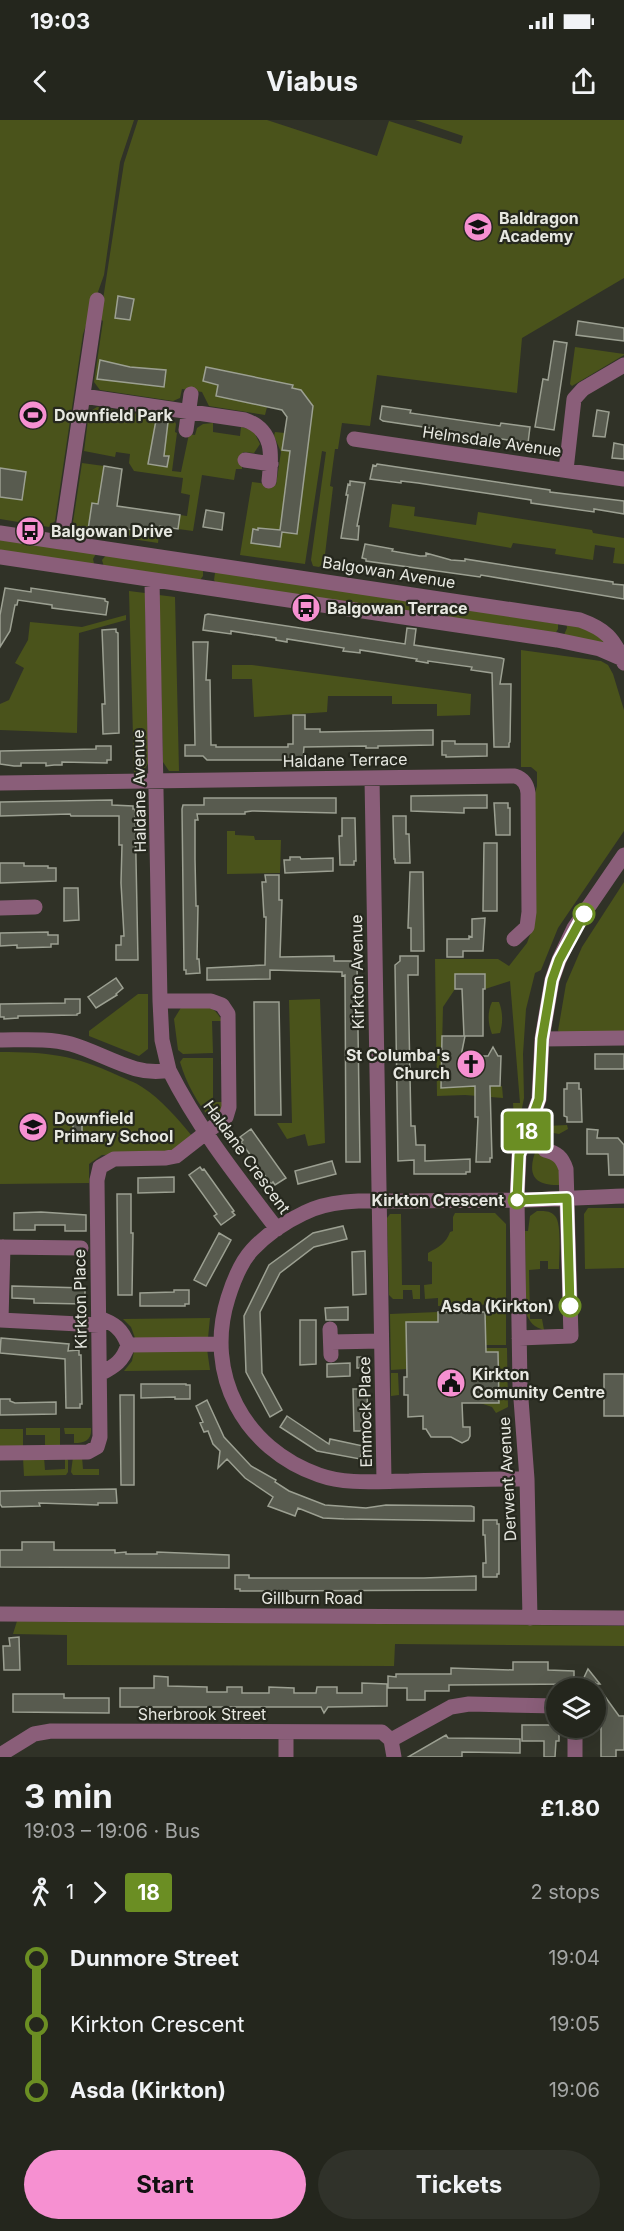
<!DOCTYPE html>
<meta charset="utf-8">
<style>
:root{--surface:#24261d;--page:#30322a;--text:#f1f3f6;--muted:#a3a5a4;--line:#41433b;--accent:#f690d1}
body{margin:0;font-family:Inter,sans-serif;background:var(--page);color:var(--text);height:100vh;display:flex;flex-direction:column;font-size:22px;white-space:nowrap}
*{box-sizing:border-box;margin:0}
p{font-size:20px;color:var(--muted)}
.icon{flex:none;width:33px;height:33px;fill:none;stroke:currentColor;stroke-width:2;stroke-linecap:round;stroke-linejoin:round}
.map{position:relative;height:1637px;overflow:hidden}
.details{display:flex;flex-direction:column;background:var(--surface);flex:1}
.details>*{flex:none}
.badge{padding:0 12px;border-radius:4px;font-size:21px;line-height:39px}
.tools{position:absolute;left:546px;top:1558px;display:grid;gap:12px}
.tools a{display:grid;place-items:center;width:60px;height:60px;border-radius:50%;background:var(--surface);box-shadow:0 6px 24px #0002,0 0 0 2px var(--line);font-size:30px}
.map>.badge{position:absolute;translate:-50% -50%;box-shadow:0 0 0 3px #fff}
.legs{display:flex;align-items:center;gap:9px;height:66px;padding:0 24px;font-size:20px}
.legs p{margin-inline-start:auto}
.head{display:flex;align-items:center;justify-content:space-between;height:102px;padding:0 24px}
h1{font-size:33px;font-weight:700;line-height:45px}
.action{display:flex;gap:12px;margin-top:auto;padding:12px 24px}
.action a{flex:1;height:69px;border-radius:36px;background:var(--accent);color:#111;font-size:24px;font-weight:700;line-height:69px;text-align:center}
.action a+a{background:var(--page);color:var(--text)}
ul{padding:0 24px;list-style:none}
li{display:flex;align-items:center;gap:21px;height:66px;font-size:22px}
li i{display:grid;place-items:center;width:9px;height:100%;margin:0 8px;background:currentColor}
li i::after{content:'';width:15px;height:15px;margin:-8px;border:4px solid;border-radius:50%;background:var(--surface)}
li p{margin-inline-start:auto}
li:first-child i{background:linear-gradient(#0000 50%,currentColor 0)}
li:last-child i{background:linear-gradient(currentColor 50%,#0000 0)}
.status{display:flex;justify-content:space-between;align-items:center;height:42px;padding:0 30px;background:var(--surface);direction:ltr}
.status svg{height:16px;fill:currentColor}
header{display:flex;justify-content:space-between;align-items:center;height:78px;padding:0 24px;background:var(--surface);font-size:27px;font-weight:700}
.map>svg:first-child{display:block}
</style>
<div class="status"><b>19:03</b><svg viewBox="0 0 49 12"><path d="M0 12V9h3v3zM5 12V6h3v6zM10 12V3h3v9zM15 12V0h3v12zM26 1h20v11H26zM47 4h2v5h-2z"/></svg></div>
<header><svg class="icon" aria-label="back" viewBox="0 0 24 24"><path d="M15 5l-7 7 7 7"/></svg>Viabus<svg class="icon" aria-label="share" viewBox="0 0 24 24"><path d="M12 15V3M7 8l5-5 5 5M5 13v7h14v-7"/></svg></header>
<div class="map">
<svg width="624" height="1637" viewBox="0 0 624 1637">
<rect width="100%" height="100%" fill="#303227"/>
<!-- green -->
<path fill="#4a531b" d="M0 0H134L120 42 104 155 83 214 55 401 49 407 0 399Z
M138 0H267L377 36 389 1 461 24 463 16 415 0H624V158L522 218 517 273 377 255 370 306 342 303 338 329H335L330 366 333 367 324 443 319 447 313 446 311 440 326 332 322 331 305 444 240 435 252 362 276 365 281 332 274 316 275 312 285 313 283 330 290 331 313 287 301 270 292 268V265L206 247 203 261 218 265 216 276 267 287 265 295 209 286 202 272 182 269 180 278 173 281 100 270 94 262 103 201 100 199 124 43Z
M575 227 624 234V235L572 266 570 264Z
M97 287 174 300 176 304 175 312 177 313 172 351 181 352 189 314 195 315 197 308 203 304 213 303V312L240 316 241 307 253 310 260 324 254 333 243 332 242 349H236L234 360 202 355 193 411 178 409 180 395 187 396 190 375 181 373 183 358 134 351 129 343 130 334 116 332 115 337 84 331 89 292Z
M82 343 104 346 98 384 92 383 88 410 113 414 114 416 81 412 73 402Z
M392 384 415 387 414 396 476 405 478 392 592 410 593 413 624 418V444L613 443 615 428 595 425 593 440 555 434 556 429 513 423 511 428 389 407Z
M124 408 159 414 158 423 132 419Z
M0 417 97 432 93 439 95 448 0 433Z
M107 434 203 450V456L200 460 104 447 102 440Z
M221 450 558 504V509L555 514 218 466 214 460 215 453Z
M129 471 145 473 149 642 142 653H134Z
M159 475 175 477 179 651H169L163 642Z
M126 495V500L79 513 77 613 0 610V584L9 580 24 548 15 543 28 520 30 502 82 507Z
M566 501 585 504 613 526 563 517 567 508Z
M521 530 601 541 608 545 613 554 624 590V711L558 808 541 850 535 853 526 889 523 934 524 978 519 1003 514 1000 513 983H520L510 861 485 869V854H455V869L443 887 441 968H453L456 964H494L495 966H502L503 978 465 975 437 976 435 839H498L509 846 527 823 533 807 534 677 537 666V652L531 647H521Z
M232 545H252L471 574 470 595 437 596V584H392V576H328L327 592 254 597 252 559H232Z
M227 711H235V715L254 716 255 720H281L280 753 227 754Z
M624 762V913L563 914 558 911 566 864 582 827Z
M138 874H148V929L139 936 89 916V911Z
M320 879 325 1023 308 1026 305 1014 287 1019 277 1003H292L289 880Z
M492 882H499C503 892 503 903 500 913L492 914C488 903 487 893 492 882Z
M182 886C201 886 212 881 222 901H212L213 933 183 934 178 930 174 899Z
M0 932C47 932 74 935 117 955 125 959 135 962 142 967 162 980 177 998 192 1016L168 1033 102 1035 89 1044V1063L0 1064Z
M183 938H213V982H223L222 990 212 1001C198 984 186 963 180 942Z
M567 1005 568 1009 559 1014 548 1012 547 1024 558 1043 561 1065C515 1067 535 1032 546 1006Z
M588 1088H624V1148L585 1149 584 1094Z
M537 1091C543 1091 550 1090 555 1096 562 1103 559 1138 559 1149H548V1141H540V1149L529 1150 530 1199H542L544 1210C534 1207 530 1203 526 1193L525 1111H528L530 1096Z
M455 1093H495L506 1104V1184L438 1186V1178L425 1179 424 1165 432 1164V1142L428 1141V1133C438 1127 446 1124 450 1112L453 1111V1097Z
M390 1094H401L402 1165H420V1179H413L412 1170H403V1179H393L389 1175 387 1098Z
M506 1191V1225H486L485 1192Z
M438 1192V1202H406L407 1249 391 1250 390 1194Z
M210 1198 208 1218H135L131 1207 123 1199Z
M486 1228H507L508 1287 496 1293 492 1287 480 1283 498 1232H486Z
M207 1229 210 1250 124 1251 132 1241 134 1231Z
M391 1253H398L399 1275 391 1276Z
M26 1308H60V1326L45 1327V1315H26Z
M64 1308H91C92 1320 85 1323 74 1323V1314H65Z
M0 1309H23V1327H0Z
M44 1337 45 1350 65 1349V1337L68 1340V1352L66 1355 24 1356 23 1338Z
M73 1337H82L83 1349H99V1355H73L71 1352Z
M17 1501 624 1506V1526L395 1524 394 1546 67 1545V1515L13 1514Z"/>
<!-- building -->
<path fill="#585b4f" stroke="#9ca092" stroke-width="1.5" d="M118 176 134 179 130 200 115 198Z
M578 201 624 208V221L576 215Z
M554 221 567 223 554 310 535 307 543 259 548 260Z
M100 240 130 247 166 250 164 267 97 259Z
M206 247 293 265 292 268 301 270 313 286 297 414 282 412 280 427 251 423 253 409 258 410V408L280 410 290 331 282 330 287 297 282 290 216 276 218 265 203 261Z
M382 286 411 290 410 293 500 306 501 303 530 307 528 323 460 313V315L437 309 383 301 380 299Z
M597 290 609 292 605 317 593 316Z
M156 300 168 302 164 336H169L167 347 148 344Z
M614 323 624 325V339L612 338Z
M377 344 550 370V372L624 381V394L594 389V392L531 383V380L418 363 401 361V363L370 359 373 345 376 346Z
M104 346 122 349 117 386 180 395 178 409 160 406 159 414 114 407 113 414 88 410 92 383 98 384Z
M0 348 26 352 22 380 0 377Z
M350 361 365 363 357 406H359L358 420 341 418 348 375H346L348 364 350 365Z
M206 390 224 393 222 410 203 407Z
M365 424 393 429 392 431 420 436H426V433L451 440 465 441V439L613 462V464L624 465V479L481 455 480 457 366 441V439L362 438Z
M5 468 31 472V468L105 479V481L108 482 106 495 52 488V485L18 480 17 485H15L10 511 0 527V495Z
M208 494 405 524 407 508 416 509 414 525 501 538 504 539 500 564H511L510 622 509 623V627H494L492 553 471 550 472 547 428 541V543L416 541 417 539 360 530V533L352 532 343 531 344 528 287 519V522L276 520V518L250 514 231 511V514L203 510 205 495Z
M116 509V512L118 513 119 613 103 614 102 584H105L102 510Z
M193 522H208L206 560H210L211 625H216V627H288V624H293V595H305V609H320V612L433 610V625L378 626V628H366V626L304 627 303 638H300V640H207L203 636H185V625H195Z
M442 621H455V624H487V636L446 637V635H442Z
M96 626H111V640H107V643L62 642V645H54L46 646V643H21V646H14L0 644V631L96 629Z
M487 675V688H464V693L411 691V676Z
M204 678H336V693L252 691 245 692V694H197L198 700H195V739L196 786H198L197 839H199L200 853 186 854V850H184L182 689 183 685H204Z
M112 680V685L133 686V689H135L138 840H116V825H121V816H124L121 763 122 725H119V696H71L70 694 0 696V682Z
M494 683H508V688H510V715H496Z
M393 696H406V714H409L410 743H395V739H394Z
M342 698H355L356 741H354V745H340L339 716H342Z
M484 723H497V791H483Z
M290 737H300L301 739 333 738V751L285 753 284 740H290Z
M0 743H24V746H48V748H56V761L0 763Z
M410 752H423L424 831H411V808H408Z
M265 755H279V780H282L280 837 334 836V841H355V845H357L360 1042H346L345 855 342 856V852L270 850V859L207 860V848L265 845 266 797H264L262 762H266Z
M64 768H78L79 800 64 801Z
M485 798 483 831H463V837H447V819H469V816L472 817V799Z
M48 812V815H58V824H51V827L17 828V825L0 826V813Z
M400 836H418V855H408L411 1006H415L416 1025H425V1041L470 1039V1052H466V1054H414V1040L398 1041 395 845 400 841Z
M455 854H485V869H483V916H465L461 936H488L493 927 498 936H501L500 966H490L492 1038H490V1042H476L478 997H475V966L441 968 442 916H464L462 869H455Z
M116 858 123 868 116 874 117 875 96 888 88 877Z
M65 879H80V893L77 894V895L18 896V898L4 899V897H0V884L65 883Z
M254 882H279L281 995H255Z
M595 934H624V949H595Z
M567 963H579V969H581L582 1002H567V997L564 996V969H567Z
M73 1003H82V1013H73Z
M251 1009 286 1058 275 1065 273 1062 271 1064 241 1022 243 1020 240 1017Z
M587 1009 598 1010 597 1018H618L624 1025V1055H609L608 1034H587Z
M332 1041 336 1054 298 1064 295 1051Z
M200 1047 202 1050 204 1049 234 1091 232 1092 235 1095 221 1105 214 1096 217 1094 189 1055Z
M174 1057V1072L138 1073V1058Z
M117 1074H131V1113H133L132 1175H118Z
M41 1092 86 1095V1111H65V1105H35V1110H14V1093Z
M343 1106 347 1119 314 1127 280 1153 260 1192 262 1253 282 1290 270 1297 246 1252 244 1196 269 1145 313 1113Z
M219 1113 231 1120 206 1166 194 1160Z
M365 1131 366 1174 353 1175 352 1132Z
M12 1166 85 1168V1184L34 1183V1179L12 1178Z
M174 1170H189V1184H185V1186H140V1173L174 1172Z
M348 1187V1200H326L325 1188Z
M438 1192H485L486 1232H498L499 1283H462L463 1307H470V1316L468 1320 462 1323 451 1317H431L426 1309H423V1296L408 1297V1275H404V1257H407L406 1202H438Z
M300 1200H316V1244L300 1245Z
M1 1218 69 1224 68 1231 79 1230V1235H81L82 1284H80V1288H66L65 1239 0 1233Z
M357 1237H369V1248H357Z
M350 1243V1256L327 1257V1244Z
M604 1254H624V1296H604Z
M141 1264H186V1265H190V1279H175V1277L141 1278Z
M353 1269H367L368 1311H354Z
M120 1275H134V1365H121Z
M0 1279H10V1281L15 1283 56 1282V1294L0 1295Z
M207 1280 224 1317 251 1346 276 1360 275 1362 289 1371 325 1385 366 1388 386 1385 471 1386 474 1387V1401L344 1399 323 1398 298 1388 295 1396 268 1386 273 1377 245 1358 227 1339 218 1348 220 1331 213 1324 208 1311 204 1312 200 1303 203 1302 196 1286Z
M287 1296 329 1324 330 1319 363 1326 360 1339 317 1331 280 1307Z
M116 1369 117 1383H98V1385L39 1383 40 1386 2 1387 0 1384V1371Z
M483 1400H497V1404H499V1454H497V1457H483V1443H486L485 1415H483Z
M22 1422H54V1430H115V1433L126 1432V1434H157V1432L229 1435V1448L0 1447V1430H22Z
M235 1455H249V1458H424L476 1456V1470L240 1471V1469H235Z
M19 1517 20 1550H4L3 1526H10L9 1518Z
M513 1542H548V1550L574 1551V1564L449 1565V1571H425V1580H407V1568H388V1556L396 1557V1554H451V1548L513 1550Z
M588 1549 600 1564H581Z
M154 1556 168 1557V1566L207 1567V1572H227V1567H242V1573H269V1567L294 1568V1573H316L317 1567H337V1573H362V1563L387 1564V1586L328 1587 324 1593 321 1587H120V1568H154Z
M596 1564 619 1596H624V1630H616V1637H601V1599L596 1591Z
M13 1574H64V1578H109V1593L13 1592Z
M522 1605H556V1608H559V1621H556L555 1637H544V1621H522Z
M446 1615 448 1618 520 1619V1633L462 1632V1637H408Z"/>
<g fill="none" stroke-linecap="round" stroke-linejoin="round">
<!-- minor -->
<path stroke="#8a5e79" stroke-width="15" d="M83 276 245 300C274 310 272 334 269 361
M186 310 191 274
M354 319 624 359
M245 340 271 344
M566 350 574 279 583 269 624 245
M0 413 580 500C605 509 614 518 624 543
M61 422 97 180
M0 437 557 520 600 529 623 539
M152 460 160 881 162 920 169 950
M372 658 384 1361
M0 663 515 656C524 659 527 664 528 673L529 792 527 807 514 819
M0 788 35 787
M542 919 624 918
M0 920C23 920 49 918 71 924 103 933 136 958 169 950 198 1008 238 1058 277 1109
M0 1127 81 1128
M99 1198C114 1203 122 1209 128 1225 123 1241 115 1246 100 1254
M0 1200 99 1205
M1 1200 3 1127
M330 1209 331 1235
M519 1218 571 1216 566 1049C562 1037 557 1033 545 1030
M331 1222 381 1221
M128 1225 219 1224
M0 1333 88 1332 97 1327 100 1317 97 1060 100 1047 114 1039 166 1038 176 1036 226 997 229 987 228 894 222 885 211 881H160
M527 1359C488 1359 448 1360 409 1361 380 1361 347 1365 319 1355 244 1329 204 1254 228 1178 233 1162 240 1143 252 1130 266 1115 285 1102 304 1093 333 1078 370 1081 402 1081 440 1080 477 1081 515 1080 552 1080 588 1077 624 1076
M0 1494 624 1498
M530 1498 527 1359 520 1266 517 1080 519 1035 539 979 542 919 552 860 559 840 574 808 624 735
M391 1620 451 1587 469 1584 556 1586
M0 1635 34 1614 51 1611 382 1612 391 1620 394 1637
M286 1637V1612
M575 1637V1608"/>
</g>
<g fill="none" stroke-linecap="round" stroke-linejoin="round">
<!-- line-1 casing -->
<g stroke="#fff" stroke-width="14">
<path id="line-1" d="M570 1186 567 1078 517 1080 519 1035 539 979 542 919 552 860 559 840 584 794"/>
</g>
<!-- line-1 -->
<use href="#line-1" stroke="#6b8e23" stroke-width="9"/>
</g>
<!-- icons -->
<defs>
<g id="school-disc" transform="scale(1.5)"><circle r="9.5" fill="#f690d1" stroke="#26281e"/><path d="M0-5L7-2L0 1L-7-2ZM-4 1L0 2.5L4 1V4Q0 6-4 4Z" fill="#111"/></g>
<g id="stadium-disc" transform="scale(1.5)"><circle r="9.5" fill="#f690d1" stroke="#26281e"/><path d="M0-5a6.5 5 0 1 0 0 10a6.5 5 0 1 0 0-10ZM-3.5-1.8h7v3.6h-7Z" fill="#111"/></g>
<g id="bus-disc" transform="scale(1.5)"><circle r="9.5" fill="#f690d1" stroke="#26281e"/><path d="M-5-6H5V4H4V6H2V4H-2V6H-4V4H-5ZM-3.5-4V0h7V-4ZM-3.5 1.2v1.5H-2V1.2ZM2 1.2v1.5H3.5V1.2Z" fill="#111"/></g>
<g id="church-disc" transform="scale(1.5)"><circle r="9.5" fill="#f690d1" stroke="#26281e"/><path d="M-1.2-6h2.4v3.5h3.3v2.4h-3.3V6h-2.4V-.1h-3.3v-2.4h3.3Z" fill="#111"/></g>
<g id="civic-disc" transform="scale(1.5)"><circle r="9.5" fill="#f690d1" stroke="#26281e"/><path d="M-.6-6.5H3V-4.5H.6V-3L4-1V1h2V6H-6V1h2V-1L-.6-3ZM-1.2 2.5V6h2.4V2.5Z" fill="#111"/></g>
</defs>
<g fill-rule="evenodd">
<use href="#school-disc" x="478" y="107"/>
<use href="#stadium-disc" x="33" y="295"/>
<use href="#bus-disc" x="30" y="411"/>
<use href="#bus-disc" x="306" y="488"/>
<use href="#church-disc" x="471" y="944"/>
<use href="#school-disc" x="33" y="1007"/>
<use href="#civic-disc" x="451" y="1263"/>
</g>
<!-- markers -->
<g fill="#fff" stroke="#6b8e23" stroke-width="3">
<circle cx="584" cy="794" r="10"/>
<circle cx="517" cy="1080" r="8"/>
<circle cx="570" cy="1186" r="10"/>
</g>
<g text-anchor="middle" stroke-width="4.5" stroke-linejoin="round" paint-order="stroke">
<!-- poi labels -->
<g font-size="16" font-weight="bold" fill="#e7e8e1" stroke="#26281e" text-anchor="start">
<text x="499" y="104">Baldragon<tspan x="499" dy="18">Academy</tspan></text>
<text x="54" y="301">Downfield Park</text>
<text x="51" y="417">Balgowan Drive</text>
<text x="327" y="494">Balgowan Terrace</text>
<text x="450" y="941" text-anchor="end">St Columba's<tspan x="450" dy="18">Church</tspan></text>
<text x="54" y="1004">Downfield<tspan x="54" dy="18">Primary School</tspan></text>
<text x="472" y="1260">Kirkton<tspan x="472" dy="18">Comunity Centre</tspan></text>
</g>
<!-- street labels -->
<g font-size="16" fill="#e7e8e1" stroke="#26281e">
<text transform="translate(492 321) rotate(8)" y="6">Helmsdale Avenue</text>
<text transform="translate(389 452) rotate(9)" y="6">Balgowan Avenue</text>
<text transform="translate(345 640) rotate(-1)" y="6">Haldane Terrace</text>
<text transform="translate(139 671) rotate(-91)" y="6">Haldane Avenue</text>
<text transform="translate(357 852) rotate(-91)" y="6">Kirkton Avenue</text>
<text transform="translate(247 1037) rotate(54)" y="6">Haldane Crescent</text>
<text transform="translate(80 1179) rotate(-91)" y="6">Kirkton Place</text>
<text transform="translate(365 1292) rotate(-91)" y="6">Emmock Place</text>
<text transform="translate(507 1359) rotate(-93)" y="6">Derwent Avenue</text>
<text x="312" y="1484">Gillburn Road</text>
<text x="202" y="1600">Sherbrook Street</text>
</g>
<!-- stop labels -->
<g font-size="16" font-weight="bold" fill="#e7e8e1" stroke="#26281e" text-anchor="end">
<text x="504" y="1086">Kirkton Crescent</text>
<text x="554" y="1192">Asda (Kirkton)</text>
</g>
</g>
</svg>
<div class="tools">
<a><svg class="icon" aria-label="layers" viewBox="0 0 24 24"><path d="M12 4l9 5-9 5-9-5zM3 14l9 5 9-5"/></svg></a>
</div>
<b class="badge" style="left:527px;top:1011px;background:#6b8e23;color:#fff">18</b>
</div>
<section class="details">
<div class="head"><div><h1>3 min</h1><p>19:03 – 19:06 · Bus</p></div><b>£1.80</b></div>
<div class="legs"><svg class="icon" aria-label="walk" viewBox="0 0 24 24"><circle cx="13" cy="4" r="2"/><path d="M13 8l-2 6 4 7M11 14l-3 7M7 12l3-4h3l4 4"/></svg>1<svg class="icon" aria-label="forward" viewBox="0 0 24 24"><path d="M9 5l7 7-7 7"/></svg><b class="badge" style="background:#6b8e23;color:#fff">18</b><p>2 stops</p></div>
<ul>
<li><i style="color:#6b8e23"></i><b>Dunmore Street</b><p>19:04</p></li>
<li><i style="color:#6b8e23"></i><span>Kirkton Crescent</span><p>19:05</p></li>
<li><i style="color:#6b8e23"></i><b>Asda (Kirkton)</b><p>19:06</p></li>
</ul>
<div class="action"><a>Start</a><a>Tickets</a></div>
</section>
